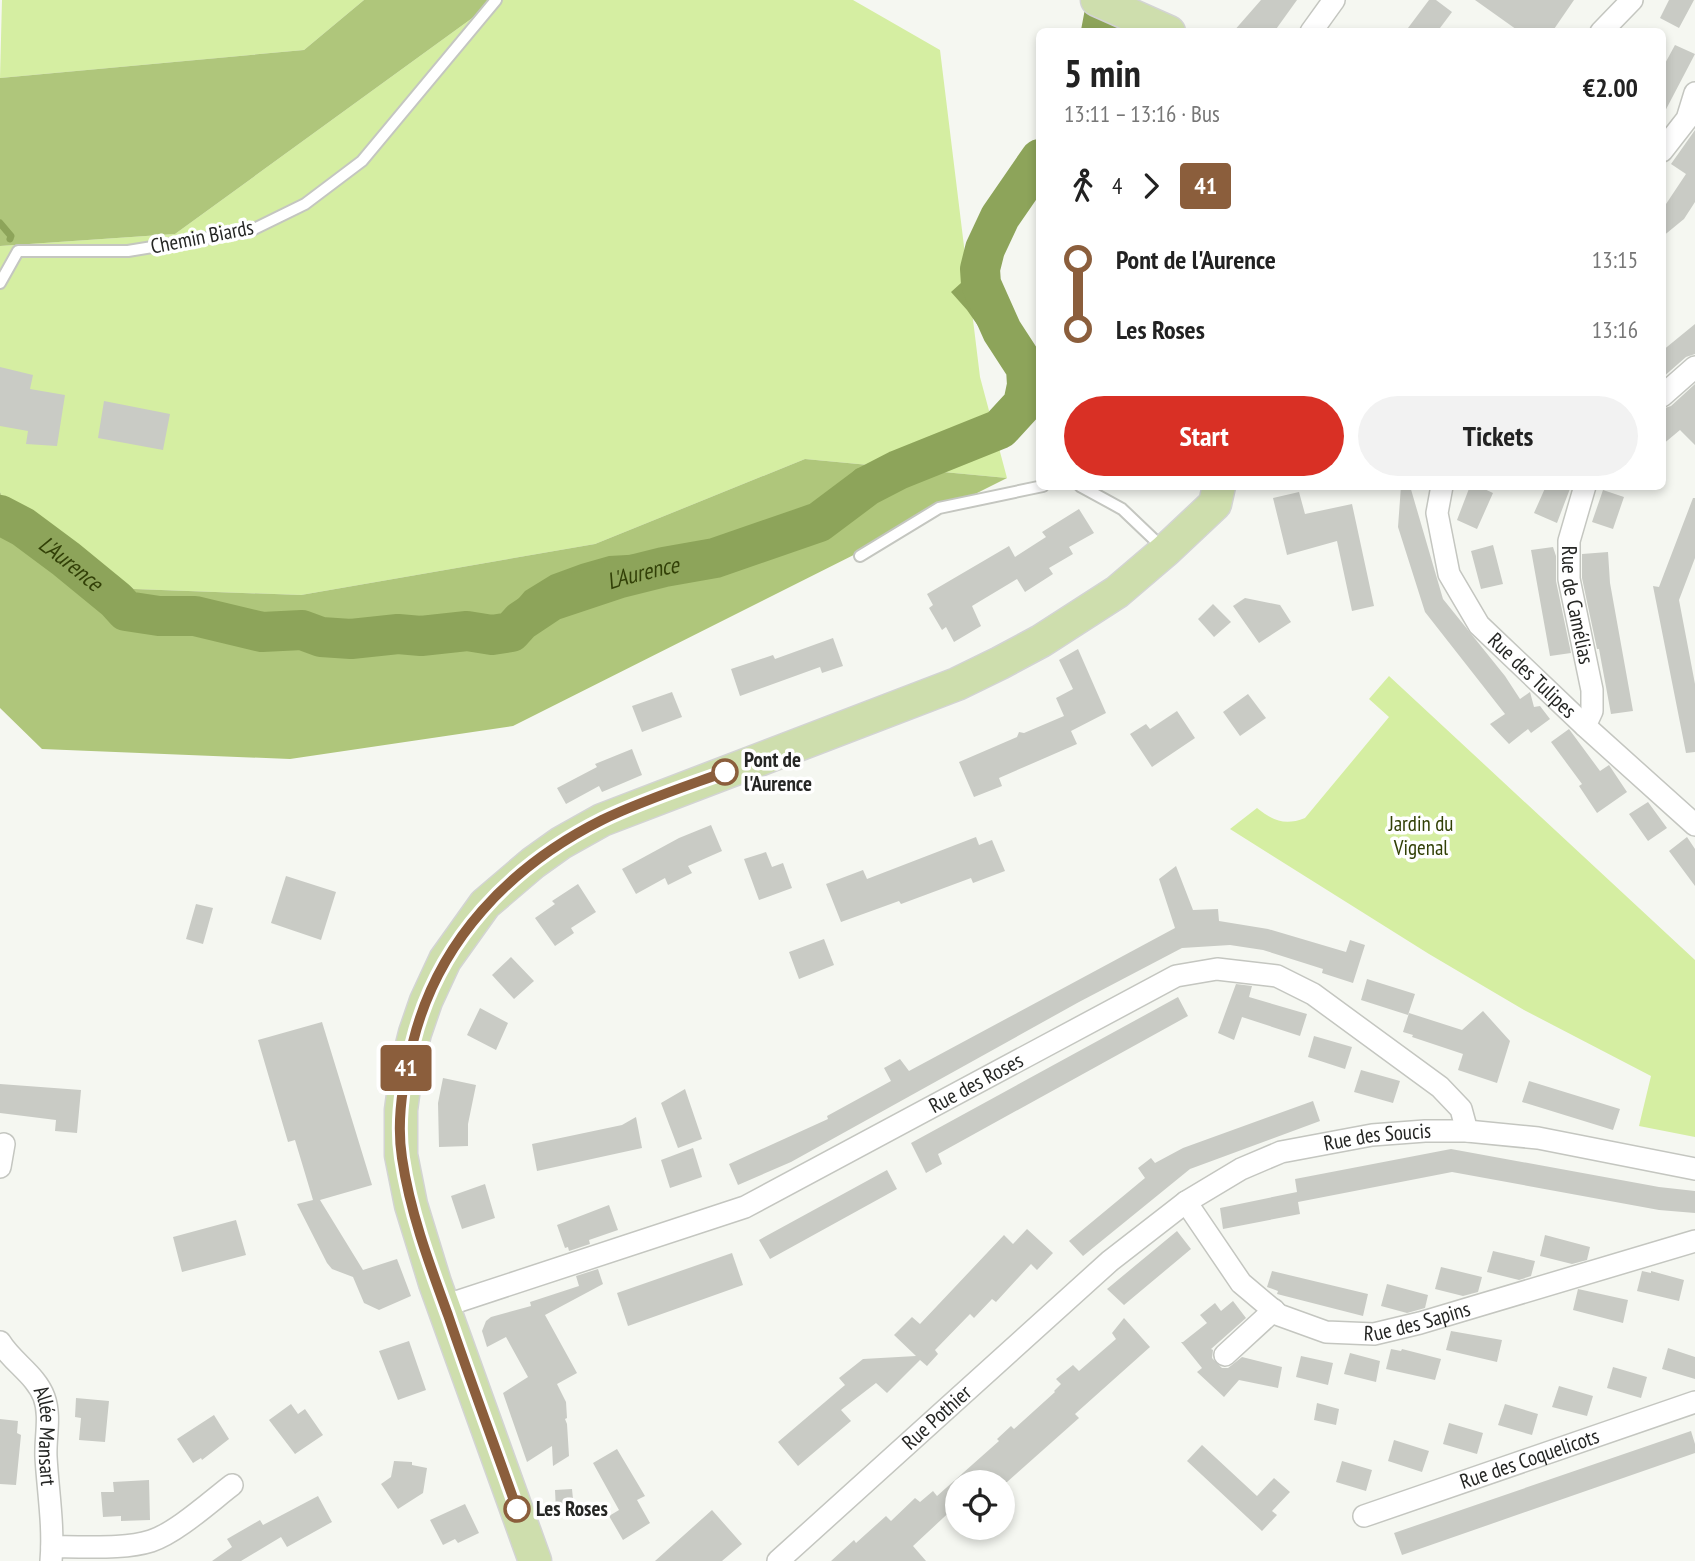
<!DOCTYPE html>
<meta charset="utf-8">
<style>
:root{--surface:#fff;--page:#f2f2f2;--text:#222;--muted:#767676;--accent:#d93025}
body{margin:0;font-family:"PT Sans Narrow",sans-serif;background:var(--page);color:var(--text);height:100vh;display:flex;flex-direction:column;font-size:26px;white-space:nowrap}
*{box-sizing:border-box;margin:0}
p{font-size:23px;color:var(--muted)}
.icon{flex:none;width:38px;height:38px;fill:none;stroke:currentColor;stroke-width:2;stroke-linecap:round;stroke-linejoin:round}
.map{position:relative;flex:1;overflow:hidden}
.panel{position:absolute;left:1036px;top:28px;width:630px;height:462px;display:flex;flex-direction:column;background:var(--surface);border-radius:10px;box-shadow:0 4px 10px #0003}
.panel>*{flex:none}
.badge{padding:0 14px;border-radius:5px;font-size:24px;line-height:46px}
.fabs{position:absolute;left:945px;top:1470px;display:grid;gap:14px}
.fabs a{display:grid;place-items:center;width:70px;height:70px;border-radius:50%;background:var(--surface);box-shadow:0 4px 10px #0003;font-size:35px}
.map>.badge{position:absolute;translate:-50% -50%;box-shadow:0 0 0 4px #fff}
.legs{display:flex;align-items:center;gap:10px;height:77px;padding:0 28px;font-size:23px}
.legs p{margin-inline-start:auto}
.headline{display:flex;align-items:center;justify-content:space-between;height:119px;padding:0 28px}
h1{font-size:38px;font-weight:700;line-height:52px}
.primary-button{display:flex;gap:14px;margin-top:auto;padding:14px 28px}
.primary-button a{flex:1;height:80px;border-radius:42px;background:var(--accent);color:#fff;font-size:28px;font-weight:700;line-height:80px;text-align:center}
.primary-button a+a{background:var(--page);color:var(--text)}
ul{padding:0 28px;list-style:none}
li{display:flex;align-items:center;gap:24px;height:70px;font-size:26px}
li i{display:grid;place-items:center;width:10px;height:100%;margin:0 9px;background:currentColor}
li i::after{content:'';width:18px;height:18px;margin:-9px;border:5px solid;border-radius:50%;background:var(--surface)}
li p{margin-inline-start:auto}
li:first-child i{background:linear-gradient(#0000 50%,currentColor 0)}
li:last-child i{background:linear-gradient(currentColor 50%,#0000 0)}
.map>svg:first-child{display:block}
</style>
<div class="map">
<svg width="1695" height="1561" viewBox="0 0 1695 1561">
<rect width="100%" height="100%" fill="#f5f7f1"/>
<!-- green -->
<path fill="#d5eea2" d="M2 0H364L304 50 0 78Z
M489 0H853L940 50 980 377 1007 478 805 459 595 544 301 595 134 589 4 500 0 492V246L175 234 493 3Z
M1389 676 1695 960V1137L1639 1126 1651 1076 1524 1010 1429 954 1230 829 1257 808C1273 821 1285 826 1305 818L1389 717 1369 699Z"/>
<!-- forest -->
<path fill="#afc67b" d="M364 0H489L493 3 175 234 0 246V78L304 50Z
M805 459 1007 478 513 726 290 759 42 749 0 708V492L4 500 134 589 301 595 595 544Z"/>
<!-- water -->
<path fill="#8da45a" d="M1039 137V159L1000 217 985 249 980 269 981 284 1002 330 1026 368 1027 385 1023 404 1000 429 898 470 867 486 819 522 715 558 664 567 620 578 551 601 521 621 511 632 492 635 467 631 421 636 398 634 351 639 321 637 302 630 262 632 196 616H159L126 611 116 600 66 559 23 527 0 515V500H4L38 522 82 563 123 593 141 602 172 605 199 604 255 622 291 619 318 627 402 623 437 627 468 623 497 624 525 591 551 575 581 564 609 556 663 553 683 546 715 544 716 541 796 515 822 503 856 469 905 454 996 421 1010 403 1015 382 1014 369 997 353 967 310 951 292 961 283 965 258 1003 192 1021 167Z"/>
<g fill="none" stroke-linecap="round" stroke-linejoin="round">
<!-- stream -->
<path stroke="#8da45a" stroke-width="7" d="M0 223 11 236 10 239"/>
<!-- river -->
<g stroke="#8da45a" stroke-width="40">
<path d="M1101 32 1107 0"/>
<path id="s1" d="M0 515 23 527 66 559 116 600 126 611 159 616H195L262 632 302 630 321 637 351 639 398 634 421 636 467 631 492 635 511 632 521 621 551 601 620 578 664 567 715 558 819 522 867 486 898 470 1000 429 1023 404 1027 385 1026 368 1002 331 981 284 980 269 985 249 1000 217 1040 159"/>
</g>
</g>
<!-- building -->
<path fill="#c9cbc5" d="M1261 0H1297L1274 32H1233Z
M1429 0H1436L1452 12 1437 32H1405Z
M1475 0H1574L1552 32H1520Z
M1669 0H1694L1679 28 1660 18Z
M1675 45 1695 54 1662 117V69Z
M1695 130V202L1684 219 1662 237V210L1686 174 1671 164Z
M1695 324V354L1686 357 1662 378V351Z
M0 367 33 375 30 389 65 395 57 446 26 444 28 431 0 426Z
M1695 384V445L1680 430 1662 445V409L1671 406Z
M104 401 170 414 163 450 98 438Z
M1401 486H1410L1443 599 1505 676 1520 699 1530 692 1534 707 1540 706 1550 719 1531 733 1528 729 1509 744 1490 724 1505 714 1425 612 1398 527Z
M1470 486H1478L1493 493 1477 529 1457 520Z
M1546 486H1571L1557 523 1534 513Z
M1603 490 1624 497 1613 529 1592 522Z
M1299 492 1305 514 1352 504 1374 606 1352 611 1337 541 1287 555 1273 498Z
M1693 498H1695V558L1679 600 1695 684V752L1686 753 1653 586 1659 587Z
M1079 509 1094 533 1069 547 1073 554 1049 568 1053 574 1025 592 1017 579 972 606 981 626 954 642 946 627 942 630 929 608 933 605 927 594 1009 546 1015 557 1046 537 1042 532Z
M1493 545 1503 584 1481 589 1471 551Z
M1553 547 1556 556V581L1571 653 1550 656 1531 550Z
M1608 552 1610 583 1633 711 1611 714 1599 649H1597L1582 578V554Z
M1245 598 1280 605 1291 622 1259 643 1233 606Z
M1213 604 1231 622 1214 637 1198 619Z
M833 638 843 666 822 673 820 667 740 696 731 669 773 655 775 659Z
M1078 649 1106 713 1071 731 1077 744 999 778 1002 786 974 797 959 762 1017 737 1019 732 1024 733 1064 716 1056 698 1073 689 1059 660Z
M672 692 682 717 642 732 632 706Z
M1248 694 1266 718 1240 736 1223 712Z
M1177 711 1195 738 1152 767 1130 734 1146 724 1150 729Z
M1569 729 1600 771 1609 765 1627 792 1597 813 1579 786 1582 784 1551 742Z
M632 749 642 775 602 792 599 786 566 804 557 788 597 767 595 764Z
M1648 802 1667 828 1648 841 1629 814Z
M711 825 722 851 688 866 692 873 668 885 665 878 636 894 622 869 679 838Z
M976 837 979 845 992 840 1005 871 973 883 971 878 901 904 899 901 841 922 826 884 863 870 867 879Z
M1687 837 1695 849V886L1669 851Z
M766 852 772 867 783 863 792 888 759 900 744 859Z
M1176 866 1193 910 1218 909 1219 921 1268 929 1346 952 1350 940 1365 945 1353 983 1322 973 1323 969 1263 950 1230 945 1182 948 1079 1002 791 1162 738 1185 729 1164 828 1119 827 1116 891 1081 884 1068 900 1059 909 1071 1175 928 1159 879Z
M286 876 336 892 321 940 271 923Z
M578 884 596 912 571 928 574 933 555 946 535 918 555 904 552 901Z
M196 904 213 908 203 944 186 939Z
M824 939 834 965 799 979 789 952Z
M511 957 534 981 514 999 492 975Z
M1367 979 1415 994 1408 1015 1361 1000Z
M1236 984 1252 986 1249 997 1307 1014 1300 1036 1242 1017 1234 1040 1218 1033Z
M1178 997 1188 1016 938 1154 942 1164 926 1173 911 1143Z
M480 1008 508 1023 496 1050 467 1035Z
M1483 1011 1510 1041 1497 1083 1458 1070 1463 1054 1412 1037 1413 1035 1403 1032 1409 1013 1462 1030Z
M322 1022 372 1185 320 1200 363 1270 397 1259 411 1296 379 1310 364 1303 353 1277 332 1269 327 1263 297 1204 313 1200 295 1140 288 1142 258 1040Z
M1314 1036 1352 1047 1345 1069 1308 1057Z
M1361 1070 1400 1081 1393 1103 1354 1092Z
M443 1078 476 1085 468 1124V1146L439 1147 438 1103Z
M1529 1081 1620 1109 1613 1130 1522 1102Z
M0 1084 81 1090 77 1133 55 1131 56 1120 0 1113Z
M685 1089 702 1139 678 1148 661 1103Z
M1313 1101 1320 1121 1190 1169 1083 1256 1069 1241 1145 1178 1138 1168 1151 1158 1155 1163 1183 1148Z
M636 1117 642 1148 537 1171 532 1144 622 1125Z
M693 1148 702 1177 670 1188 661 1160Z
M1451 1149 1659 1187 1695 1191V1213L1659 1210 1452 1172 1298 1202 1300 1214 1223 1229 1220 1208 1297 1192 1295 1179Z
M887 1170 897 1189 770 1259 759 1240Z
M485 1184 495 1218 462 1229 451 1196Z
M609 1205 618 1230 589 1240 590 1244 569 1251 568 1247 565 1248 557 1225Z
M236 1220 246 1255 182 1272 173 1237Z
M1027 1229 1053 1253 1037 1270 1031 1264 996 1302 992 1299 974 1318 970 1314 935 1350 938 1354 927 1366 920 1360 887 1393 876 1383 841 1410 851 1421 798 1466 778 1442 845 1385 839 1378 863 1359 916 1356 894 1335 912 1317 920 1324 1004 1235 1013 1244Z
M1177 1231 1191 1249 1124 1305 1107 1289Z
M1545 1235 1590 1247 1587 1260 1572 1264 1540 1256Z
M1493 1251 1535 1261 1531 1276 1519 1280 1487 1272Z
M732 1253 743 1285 628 1326 617 1293Z
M1441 1267 1482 1277 1478 1292 1463 1296 1435 1289Z
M598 1269 603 1284 545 1315 577 1373 557 1384 566 1402 567 1418 565 1419 567 1424 569 1456 553 1466 552 1446 527 1462 503 1393 528 1377 506 1337 487 1347 482 1331 486 1321 491 1317 531 1306 530 1302 579 1286 576 1276Z
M1272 1271 1368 1294 1363 1316 1277 1294 1278 1291 1267 1287Z
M1642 1271 1651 1273V1271L1684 1280 1679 1301 1637 1291Z
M1387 1284 1428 1295 1425 1308 1407 1313 1381 1306Z
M1578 1289 1628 1300 1623 1323 1573 1310Z
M1233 1301 1246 1318 1211 1349 1213 1350 1212 1358 1222 1368H1228L1242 1357 1282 1367 1278 1388 1239 1380 1224 1397 1197 1372 1202 1368 1181 1342H1183L1207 1323 1200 1315 1215 1303 1221 1311Z
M1124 1318 1150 1347 1075 1414 1079 1418 1007 1482H957V1505L913 1546 926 1561H831L854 1540 856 1543 886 1516 891 1521 915 1498 920 1502 933 1491 937 1496 999 1441 997 1439 1011 1426 1014 1429 1055 1392 1054 1391 1061 1384 1056 1379 1073 1365 1079 1371 1116 1339 1112 1333Z
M1451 1331 1502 1340 1497 1362 1446 1350Z
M409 1341 426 1390 398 1400 379 1351Z
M1668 1348 1695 1357V1379L1662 1369Z
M1391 1349 1401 1351 1402 1349 1441 1359 1435 1380 1386 1369Z
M1350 1353 1380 1361 1376 1382 1344 1374Z
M1301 1356 1333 1363 1328 1385 1296 1377Z
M1613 1367 1647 1377 1641 1398 1607 1388Z
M1559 1386 1593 1396 1587 1416 1552 1407Z
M76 1398 109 1401 105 1442 79 1440 81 1418 75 1417Z
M1317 1403 1339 1409 1336 1425 1314 1420Z
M291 1404 298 1414 305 1409 323 1435 295 1454 269 1420Z
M1505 1404 1538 1414 1532 1435 1498 1425Z
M214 1415 229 1439 202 1460 201 1458 193 1463 177 1439Z
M0 1419 18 1421 17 1433 21 1435 16 1485 0 1484Z
M1449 1423 1483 1433 1477 1454 1443 1444Z
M1691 1431 1695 1444V1453L1402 1555 1394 1533Z
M1394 1440 1429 1451 1422 1472 1388 1461Z
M1202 1445 1257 1496 1274 1478 1290 1492 1272 1511 1277 1515 1262 1531 1187 1461Z
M617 1449 645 1496 637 1500 650 1523 623 1540 609 1516 619 1510 593 1463Z
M394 1461 412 1462V1465L427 1468 423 1493 398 1509 381 1484 391 1477Z
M1342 1461 1372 1470 1366 1491 1336 1482Z
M149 1480 150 1520 121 1521V1516L103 1517 101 1492H114L113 1482Z
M572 1489 574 1509 556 1510 555 1490Z
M318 1496 332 1522 287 1547 281 1537 241 1561H212L232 1547 227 1539 260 1520 263 1525Z
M465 1504 479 1533 458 1543 455 1539 443 1545 430 1520Z
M712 1510 742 1544 722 1561H655Z"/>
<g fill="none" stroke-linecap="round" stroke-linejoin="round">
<!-- service casing -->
<g stroke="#c4c6c0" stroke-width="14">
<path id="service" d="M0 283 18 251H128L250 231 305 204 362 161 496 0
M1080 486 1122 509 1164 549
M860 556 939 508 1043 486"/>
</g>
<!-- minor casing -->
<g stroke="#c4c6c0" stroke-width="24">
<g id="minor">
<path d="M1311 32 1334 0"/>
<path d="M1601 32 1632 0"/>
<path d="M1662 151 1687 119 1695 93"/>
<path d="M1662 396 1695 367"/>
<path id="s2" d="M1442 486 1437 513 1449 574 1479 625 1585 726 1695 825"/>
<path id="s3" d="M1585 486 1569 541V579L1592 690V711L1585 726"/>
<path d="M0 1167 4 1144"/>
<path id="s4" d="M1186 1202 1241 1283 1279 1315 1326 1332 1374 1334 1420 1323 1695 1241"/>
<path id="s5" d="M444 1306 745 1207 1176 976 1217 969 1277 976 1313 994 1440 1087 1461 1109 1467 1131"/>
<path id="s6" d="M0 1342C12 1362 36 1375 44 1397 51 1416 45 1438 46 1457 48 1492 54 1526 51 1561"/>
<path d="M1225 1355 1274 1310"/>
<path id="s7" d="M1364 1516 1695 1402"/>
<path d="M52 1547C82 1546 123 1550 151 1541 176 1533 211 1501 232 1485"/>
<path id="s8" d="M778 1561 1110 1261 1186 1202 1241 1169 1281 1152 1372 1135 1425 1131H1467L1538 1138 1695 1169"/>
</g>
</g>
<!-- primary casing -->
<g stroke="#d3d4d3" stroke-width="35">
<path id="primary" d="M1097 0 1169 32
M535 1561 435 1283 411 1205 401 1155V1110L407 1065 415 1033 426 1001 445 960 485 904 533 863 561 843 602 820 957 684 1000 663 1041 641 1117 592 1165 551 1215 504 1219 486"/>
</g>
<!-- service -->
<use href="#service" stroke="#fff" stroke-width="10"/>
<!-- minor -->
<use href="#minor" stroke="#fff" stroke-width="21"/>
<!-- primary -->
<use href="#primary" stroke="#cedead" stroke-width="32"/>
</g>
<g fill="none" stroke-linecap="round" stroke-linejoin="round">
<!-- line-1 casing -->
<g stroke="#fff" stroke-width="16">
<path id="line-1" d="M517 1509C494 1444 470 1380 448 1315 429 1263 410 1212 402 1158 396 1120 403 1079 413 1042 438 941 510 866 602 820 641 801 684 787 725 772"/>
</g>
<!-- line-1 -->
<use href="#line-1" stroke="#8b5e3c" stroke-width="10"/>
</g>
<!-- markers -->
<g fill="#fff" stroke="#8b5e3c" stroke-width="3.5">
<circle cx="725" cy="772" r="12"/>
<circle cx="517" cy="1509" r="12"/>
</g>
<g text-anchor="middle" stroke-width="7" stroke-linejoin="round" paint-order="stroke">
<!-- street labels -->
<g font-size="21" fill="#252624" stroke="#fff">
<text transform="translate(202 237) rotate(-11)" y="7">Chemin Biards</text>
<text dy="7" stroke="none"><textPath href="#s3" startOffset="122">Rue de Camélias</textPath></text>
<text dy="7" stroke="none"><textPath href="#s2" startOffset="222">Rue des Tulipes</textPath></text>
<text dy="7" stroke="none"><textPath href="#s5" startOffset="579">Rue des Roses</textPath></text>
<text dy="7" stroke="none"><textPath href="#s8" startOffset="749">Rue des Soucis</textPath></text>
<text dy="7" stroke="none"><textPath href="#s4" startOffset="290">Rue des Sapins</textPath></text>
<text dy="7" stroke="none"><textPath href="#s8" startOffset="214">Rue Pothier</textPath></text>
<text dy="7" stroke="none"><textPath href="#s6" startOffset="110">Allée Mansart</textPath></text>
<text dy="7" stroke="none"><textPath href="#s7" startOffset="175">Rue des Coquelicots</textPath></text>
</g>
<!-- stop labels -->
<g font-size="21" font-weight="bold" fill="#252624" stroke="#fff" text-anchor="start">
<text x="744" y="767">Pont de<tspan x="744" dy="24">l'Aurence</tspan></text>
<text x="536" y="1516">Les Roses</text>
</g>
<!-- park labels -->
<g font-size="21" fill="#324006" stroke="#fff">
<text x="1421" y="831">Jardin du<tspan x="1421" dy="24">Vigenal</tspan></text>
</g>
<!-- water labels -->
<g font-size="23" font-style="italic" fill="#324007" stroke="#fff">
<text dy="8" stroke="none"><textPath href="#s1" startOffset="86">L'Aurence</textPath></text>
<text dy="8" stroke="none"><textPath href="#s1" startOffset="696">L'Aurence</textPath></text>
</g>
</g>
</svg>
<div class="fabs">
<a><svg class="icon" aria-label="locate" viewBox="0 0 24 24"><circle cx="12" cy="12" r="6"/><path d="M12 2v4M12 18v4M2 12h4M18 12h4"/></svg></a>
</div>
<b class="badge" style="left:406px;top:1068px;background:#8b5e3c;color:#fff">41</b>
<section class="panel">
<div class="headline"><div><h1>5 min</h1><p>13:11 – 13:16 · Bus</p></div><b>€2.00</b></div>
<div class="legs"><svg class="icon" aria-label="walk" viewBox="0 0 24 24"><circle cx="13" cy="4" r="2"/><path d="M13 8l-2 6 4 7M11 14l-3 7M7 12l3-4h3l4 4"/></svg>4<svg class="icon" aria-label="forward" viewBox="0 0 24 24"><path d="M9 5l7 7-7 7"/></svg><b class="badge" style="background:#8b5e3c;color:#fff">41</b></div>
<ul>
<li><i style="color:#8b5e3c"></i><b>Pont de l'Aurence</b><p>13:15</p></li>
<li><i style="color:#8b5e3c"></i><b>Les Roses</b><p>13:16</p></li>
</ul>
<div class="primary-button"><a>Start</a><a>Tickets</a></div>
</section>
</div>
